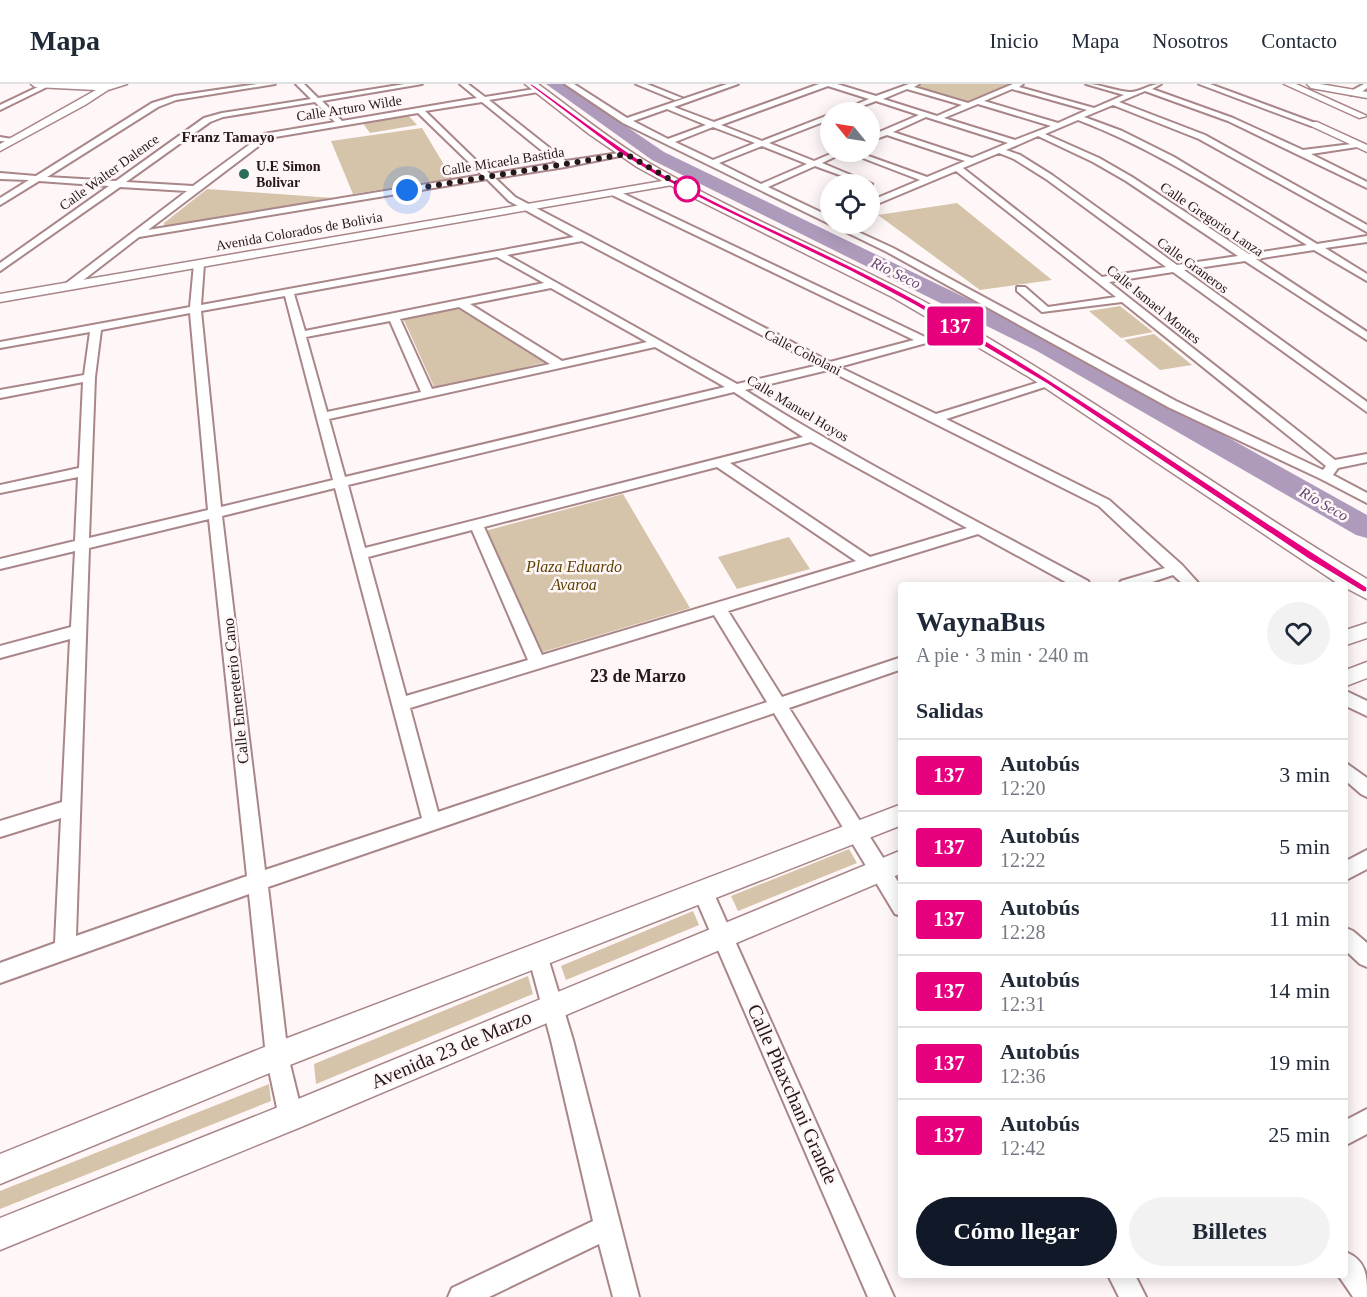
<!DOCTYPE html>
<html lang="es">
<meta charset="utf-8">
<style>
:root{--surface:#fff;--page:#f2f2f3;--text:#1f2937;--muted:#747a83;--line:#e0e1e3;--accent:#111827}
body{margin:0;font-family:Georgia,serif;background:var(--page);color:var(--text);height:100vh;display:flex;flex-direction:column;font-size:22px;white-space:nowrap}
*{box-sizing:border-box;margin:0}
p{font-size:20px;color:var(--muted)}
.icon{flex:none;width:33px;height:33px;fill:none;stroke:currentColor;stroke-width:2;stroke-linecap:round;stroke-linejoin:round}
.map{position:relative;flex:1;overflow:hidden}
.drawer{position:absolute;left:898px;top:498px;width:450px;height:696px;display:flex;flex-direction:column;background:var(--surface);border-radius:6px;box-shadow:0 3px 15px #0003}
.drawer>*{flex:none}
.badge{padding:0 12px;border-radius:4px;font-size:21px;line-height:39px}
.needle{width:39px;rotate:300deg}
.buttons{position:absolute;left:820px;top:18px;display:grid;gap:12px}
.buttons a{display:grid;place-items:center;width:60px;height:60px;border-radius:50%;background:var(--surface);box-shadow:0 3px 15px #0003;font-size:30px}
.you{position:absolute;width:30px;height:30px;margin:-15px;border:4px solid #fff;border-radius:50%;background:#1a73e8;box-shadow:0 0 0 9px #1a73e833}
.map>.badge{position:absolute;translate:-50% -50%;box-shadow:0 0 0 3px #fff}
h2{padding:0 18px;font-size:22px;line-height:54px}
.round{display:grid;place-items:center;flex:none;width:63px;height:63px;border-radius:32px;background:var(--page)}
.head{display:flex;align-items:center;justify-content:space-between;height:102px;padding:0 18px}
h1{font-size:28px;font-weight:800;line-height:45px}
.cta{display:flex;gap:12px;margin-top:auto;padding:12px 18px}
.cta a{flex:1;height:69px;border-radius:36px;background:var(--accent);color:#fff;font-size:24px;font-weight:800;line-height:69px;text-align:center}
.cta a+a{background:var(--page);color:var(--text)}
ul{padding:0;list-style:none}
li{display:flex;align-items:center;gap:18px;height:72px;padding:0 18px;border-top:2px solid var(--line)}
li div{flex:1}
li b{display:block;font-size:22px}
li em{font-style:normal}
li .badge{min-width:66px;font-weight:700;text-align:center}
header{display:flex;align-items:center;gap:36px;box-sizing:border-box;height:84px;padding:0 30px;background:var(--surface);border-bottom:2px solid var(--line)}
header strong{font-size:28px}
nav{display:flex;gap:33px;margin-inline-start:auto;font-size:21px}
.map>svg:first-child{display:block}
</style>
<header>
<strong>Mapa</strong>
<nav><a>Inicio</a><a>Mapa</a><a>Nosotros</a><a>Contacto</a></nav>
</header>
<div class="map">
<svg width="1367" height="1213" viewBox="0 0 1367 1213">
<rect width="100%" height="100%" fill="#fff6f7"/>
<!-- green -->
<path fill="#d5c3aa" d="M919 0H1010L965 19 911 3Z
M407 30 417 41 370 49 362 38Z
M422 44 452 94 353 110 331 57Z
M207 105 333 114 164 142V139Z
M957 119 1052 196 980 206 878 131Z
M1120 222 1153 248 1121 254 1089 227Z
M455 223 546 278 435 305 403 234Z
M1154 250 1192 281 1160 286 1124 256Z
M623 410 690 524 536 570 485 447Z
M789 453 810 485 737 505 718 473Z
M849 765 857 779 738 827 731 812Z
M693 827 699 841 566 896 561 882Z
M528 892 533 910 316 1000 314 980Z
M269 1000 271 1017 0 1125V1107Z"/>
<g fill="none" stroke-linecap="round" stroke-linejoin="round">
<!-- river -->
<path fill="#ae9bbc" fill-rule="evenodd" d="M546 0H564L664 68 1055 257 1367 431V454L1356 451 1037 267 652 76Z"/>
<!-- minor casing -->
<g stroke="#a98688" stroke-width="4">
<path id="minor" d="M44 0 51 1 0 26V21Z
M257 0H275L176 16 158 23 47 93 116 97 204 34 222 29 311 15 296 0H304L318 14 405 0H422L322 17 342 37 477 14 460 0H468L485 13 541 4 538 8 489 16 566 77 626 68 630 70 565 83 495 94 515 113 830 278 914 256 612 111V107H618L925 253 966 244V248L839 283 936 330 1046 296H1054V300L946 335 1109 416 1182 481 1200 501H1184L1173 491 1143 501H1119L1121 497 1165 484 1099 422 828 286 745 306C856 376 973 435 1088 497L1090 501H1071L978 450 728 527 782 613 902 573V585L789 624 902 804V832L895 830 774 629 268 803 288 972 303 1033 299 1041 291 1045 283 1041 279 1033 266 972 249 810 0 899V879L55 859 61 734 0 753V737L62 718 70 555 0 574V562L71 543 75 467 0 485V475L75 457 78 393 0 409V401L79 384 83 298 0 314V306L84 291 90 248 0 264V258L190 223 194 180 199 177 204 180 201 221 574 153 509 117 487 95 139 153 73 204H65V200L187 107 120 103 0 187V179L109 102 39 97 0 121V114L29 96 0 95V89L36 92 152 19 175 12ZM315 18 335 38 264 50 193 102 126 98 210 38 223 33ZM482 18 557 79 490 90 425 27ZM418 29 482 91 148 146 269 54ZM582 157 819 281 737 300 507 171ZM497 173 544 199 305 247 294 210ZM551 204 647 258 562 277 470 220ZM285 212 333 396 221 423 201 227ZM459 223 550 280 432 305 400 235ZM190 229 208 426 89 454 95 293 101 246ZM390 237 421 308 327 328 306 253ZM655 263 725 303 345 393 329 335ZM734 308 803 353 365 464 348 401ZM811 358 967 444 870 473 730 379ZM717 383 856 477 542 571 484 443ZM335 404 422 734 265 786 222 432ZM209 435 247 792 76 852 89 464ZM472 446 528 576 406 612 368 473ZM714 531 767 618 438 728 410 624Z
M565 0H574L627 34 727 0H738L674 23 714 38 819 0H837L876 12 909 0H919L914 3 968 19 1013 0H1023L1019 3 1094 24 1124 11 1086 0C1101 0 1114 7 1129 8 1139 9 1149 0 1161 0L1152 5 1233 34 1303 66 1360 59V63H1357L1311 70 1367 98V104L1228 37 1145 7 1119 18 1205 51 1367 141V148L1199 55 1113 21 1084 33 1122 47 1174 73 1317 160 1367 152V158L1325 164 1367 190V197L1314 166 1256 175 1367 248V256L1245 177 1184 186 1367 318V328L1173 188 1109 198 1335 376 1367 370V378L1338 384 1333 391 1367 409V419L1321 395 1168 323 887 168 623 39ZM828 2 869 15 838 28H846L876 17 919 31 870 52V57L887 51 965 77 927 93 857 68H847L920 96 870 117V123L956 87 1116 213 1048 223 1025 203H1017V207L1042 228 1122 218 1326 382 1323 386 1176 317 893 164 841 140H831V133L768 103 815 82 870 102 872 100 822 79 845 68H835L814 77 769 59 831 35V30L762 57 721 41ZM907 5 962 21 937 32 883 15ZM1012 5 1087 26 1058 39 984 17ZM978 20 1051 42 1015 56 944 34ZM667 25 706 41 668 55 633 37ZM926 33 1008 59 972 74 893 48ZM1078 36C1160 67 1232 116 1307 161L1249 170 1132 93 1099 74 1045 50ZM713 43 755 59 713 76 675 58ZM1038 52 1093 78 1126 97 1238 172 1177 181 1052 91 1020 71 1006 66ZM762 62 807 80 761 100 719 79ZM999 69 1014 75 1046 95 1166 183 1102 193 963 84Z
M636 0H647L682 14 675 16Z
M1199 0H1210L1318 40 1311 42Z
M1364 0H1367V4L1357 11H1351V7Z
M0 53 18 56 14 58 0 57Z
M1346 607 1367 617V632L1346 622Z
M1346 679 1367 694V713L1361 710 1346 697Z
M1367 766V785L1346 796V777Z
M703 799 710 801 894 1213H868L693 808 696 801Z
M1346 844 1353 847 1367 859V883L1360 880 1346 867Z
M538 861 545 864 573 956 639 1213H613L599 1160 489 1213H448L452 1204 593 1137 551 956 528 871 531 864Z
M1367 1025V1050L1346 1061V1036Z
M1346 1168C1367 1177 1367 1192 1367 1213H1353L1338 1191H1346Z
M1108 1191H1135L1146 1213H1119Z"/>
</g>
<!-- tertiary casing -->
<g stroke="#a98688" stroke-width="3">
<path id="tertiary" d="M31 0H127L108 6 85 21 0 67V60L96 6 35 3Z
M1284 0H1296L1367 32 1359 34Z
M1307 0H1320L1367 8V14L1311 4Z
M1311 38H1317L1367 61V68L1311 42Z
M674 95 679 98 678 100 0 218V210Z
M1367 539V554L1346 561V546Z
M1367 578V594L1346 602V586Z
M902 720V741L277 986 0 1100V1070L277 958Z
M902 766V789L301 1043 0 1166V1134L291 1018Z"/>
</g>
<!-- primary casing -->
<g stroke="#a98688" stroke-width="3">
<path id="primary" d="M525 0H538C575 27 610 56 649 79 747 136 854 177 952 233 1095 314 1226 411 1367 495V515L1346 504V501H1340L1029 293 892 213 688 111 637 83 589 50Z"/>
</g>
<!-- minor -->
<use href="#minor" fill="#fff" fill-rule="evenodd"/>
<!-- tertiary -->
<use href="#tertiary" fill="#fff" fill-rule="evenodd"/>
<!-- primary -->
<use href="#primary" fill="#fff" fill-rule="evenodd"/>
</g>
<!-- line -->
<path fill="#e6007e" stroke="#fff" stroke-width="1.5" d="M528 0H532C575 30 616 63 661 89 746 137 837 171 921 219 1076 306 1219 411 1367 503V508H1363L1310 476 1047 300 916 222 850 187 713 121 657 92 624 72Z"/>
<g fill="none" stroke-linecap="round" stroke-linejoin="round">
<!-- walk -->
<path stroke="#261819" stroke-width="6" stroke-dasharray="0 10.8" d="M407 106 626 70 694 109 687 105"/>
</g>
<!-- markers -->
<circle fill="#2c6c5a" stroke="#fff6f7" stroke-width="2" cx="244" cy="90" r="6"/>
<circle fill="#fff" stroke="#e6007e" stroke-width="3" cx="687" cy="105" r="12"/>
<g text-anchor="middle" stroke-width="5" stroke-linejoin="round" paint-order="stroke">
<!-- far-street labels -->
<g font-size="14" fill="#261819" stroke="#fff6f7">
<text transform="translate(349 24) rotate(-9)" y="5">Calle Arturo Wilde</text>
<text transform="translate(503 77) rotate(-9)" y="5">Calle Micaela Bastida</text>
<text transform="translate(109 88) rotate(-36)" y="5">Calle Walter Dalence</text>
<text transform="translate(1212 135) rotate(34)" y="5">Calle Gregorio Lanza</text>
<text transform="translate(299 147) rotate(-10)" y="5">Avenida Colorados de Bolivia</text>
<text transform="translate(1193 181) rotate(36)" y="5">Calle Graneros</text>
<text transform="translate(1154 220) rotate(39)" y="5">Calle Ismael Montes</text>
<text transform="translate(803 268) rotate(27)" y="5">Calle Coholani</text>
<text transform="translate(798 324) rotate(31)" y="5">Calle Manuel Hoyos</text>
</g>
<!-- far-poi labels -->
<g font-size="14" font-weight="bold" fill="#261819" stroke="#fff6f7" text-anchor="start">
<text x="256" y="87">U.E Simon<tspan x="256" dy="16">Bolivar</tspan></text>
</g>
<!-- far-neighbourhood labels -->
<g font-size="15" font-weight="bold" fill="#261819" stroke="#fff6f7">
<text x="228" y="58">Franz Tamayo</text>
</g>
<!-- far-water labels -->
<g font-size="15" font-style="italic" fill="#604472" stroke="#fff6f7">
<text transform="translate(896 189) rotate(26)" y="5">Río Seco</text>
<text transform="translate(1324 420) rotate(30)" y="5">Río Seco</text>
</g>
<!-- park labels -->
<g font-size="16" font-style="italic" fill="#5d3f01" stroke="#fff6f7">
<text x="574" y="488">Plaza Eduardo<tspan x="574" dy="18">Avaroa</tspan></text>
</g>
<!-- street labels -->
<g font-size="16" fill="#261819" stroke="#fff6f7">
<text transform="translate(235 607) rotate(-96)" y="6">Calle Emereterio Cano</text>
</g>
<!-- neighbourhood labels -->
<g font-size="18" font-weight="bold" fill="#261819" stroke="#fff6f7">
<text x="638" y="598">23 de Marzo</text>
</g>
<!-- near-street labels -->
<g font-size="20" fill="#261819" stroke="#fff6f7">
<text transform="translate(451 965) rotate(-23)" y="7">Avenida 23 de Marzo</text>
<text transform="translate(793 1010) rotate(66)" y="7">Calle Phaxchani Grande</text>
</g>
</g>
</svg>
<div class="buttons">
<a><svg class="needle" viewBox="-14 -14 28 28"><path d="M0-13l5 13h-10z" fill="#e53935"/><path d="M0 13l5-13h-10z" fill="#747a83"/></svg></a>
<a><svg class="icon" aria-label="locate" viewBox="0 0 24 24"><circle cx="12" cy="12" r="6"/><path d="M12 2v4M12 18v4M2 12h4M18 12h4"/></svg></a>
</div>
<div class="you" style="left:407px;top:106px"></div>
<b class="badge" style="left:955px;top:242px;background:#e6007e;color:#fff">137</b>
<section class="drawer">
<div class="head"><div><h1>WaynaBus</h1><p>A pie · 3 min · 240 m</p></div><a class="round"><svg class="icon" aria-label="heart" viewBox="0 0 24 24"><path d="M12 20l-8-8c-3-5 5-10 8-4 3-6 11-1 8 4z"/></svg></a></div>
<h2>Salidas</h2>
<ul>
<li><span class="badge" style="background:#e6007e;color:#fff">137</span><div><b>Autobús</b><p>12:20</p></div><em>3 min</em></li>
<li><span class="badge" style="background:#e6007e;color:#fff">137</span><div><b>Autobús</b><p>12:22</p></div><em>5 min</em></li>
<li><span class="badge" style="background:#e6007e;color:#fff">137</span><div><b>Autobús</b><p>12:28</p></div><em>11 min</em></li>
<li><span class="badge" style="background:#e6007e;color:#fff">137</span><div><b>Autobús</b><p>12:31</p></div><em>14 min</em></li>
<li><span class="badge" style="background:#e6007e;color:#fff">137</span><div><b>Autobús</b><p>12:36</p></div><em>19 min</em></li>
<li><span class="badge" style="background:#e6007e;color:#fff">137</span><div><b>Autobús</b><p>12:42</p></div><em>25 min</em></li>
</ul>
<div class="cta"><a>Cómo llegar</a><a>Billetes</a></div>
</section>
</div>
